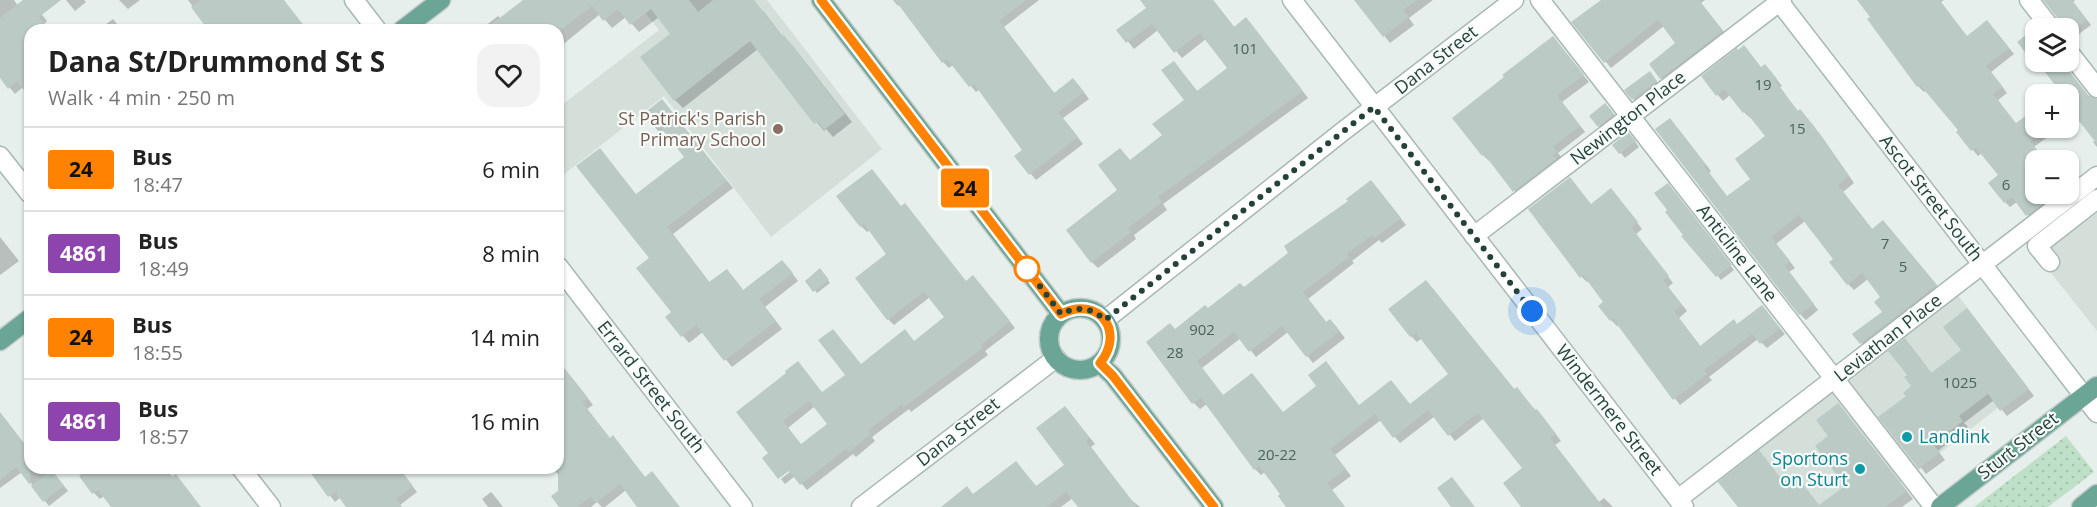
<!DOCTYPE html>
<meta charset="utf-8">
<style>
:root{--surface:#fff;--page:#f2f2f2;--text:#222;--muted:#767676;--line:#e0e0e0}
body{margin:0;font-family:"Open Sans",sans-serif;background:var(--page);color:var(--text);height:100vh;display:flex;flex-direction:column;font-size:22px;white-space:nowrap}
*{box-sizing:border-box;margin:0}
p{font-size:20px;color:var(--muted)}
.icon{flex:none;width:33px;height:33px;fill:none;stroke:currentColor;stroke-width:2;stroke-linecap:round;stroke-linejoin:round}
.map{position:relative;flex:1;overflow:hidden}
.details{position:absolute;left:24px;top:24px;width:540px;height:450px;display:flex;flex-direction:column;background:var(--surface);border-radius:18px;box-shadow:0 2px 4px #0004}
.details>*{flex:none}
.badge{padding:0 12px;border-radius:4px;font-size:21px;line-height:39px}
.buttons{position:absolute;left:2025px;top:18px;display:grid;gap:12px}
.buttons a{display:grid;place-items:center;width:54px;height:54px;border-radius:12px;background:var(--surface);box-shadow:0 2px 4px #0004;font-size:30px}
.you{position:absolute;width:30px;height:30px;margin:-15px;border:4px solid #fff;border-radius:50%;background:#1a73e8;box-shadow:0 0 0 9px #1a73e833}
.map>.badge{position:absolute;translate:-50% -50%;box-shadow:0 0 0 3px #fff}
.round{display:grid;place-items:center;flex:none;width:63px;height:63px;border-radius:18px;background:var(--page)}
.overview{display:flex;align-items:center;justify-content:space-between;height:102px;padding:0 24px}
h1{font-size:28px;font-weight:700;line-height:45px}
ul{padding:0;list-style:none}
li{display:flex;align-items:center;gap:18px;height:84px;padding:0 24px;border-top:2px solid var(--line)}
li div{flex:1}
li b{display:block;font-size:22px}
li em{font-style:normal}
li .badge{min-width:66px;font-weight:700;text-align:center}
.map>svg:first-child{display:block}
</style>
<div class="map">
<svg width="2097" height="507" viewBox="0 0 2097 507">
<defs>
<pattern id="park-dots" width="8" height="8" patternUnits="userSpaceOnUse" patternTransform="scale(1.5)"><rect width="8" height="8" fill="#bfe0c8"/><path d="M2 2h.1M6 6h.1" fill="none" stroke="#a4c1ad" stroke-width="1.8" stroke-linecap="round"/></pattern>
</defs>
<rect width="100%" height="100%" fill="#e6efeb"/>
<!-- built -->
<path fill="#d4dfda" d="M635 0H767L882 149 771 237 664 96 558 179V108L659 30Z
M2097 184V331L2025 240Z
M1957 294 2026 386 1913 474 1842 381Z
M1833 389 1902 481 1867 507H1738L1716 479Z"/>
<!-- park -->
<path fill="url(#park-dots)" d="M2066 436 2094 472 2048 507H1974Z"/>
<!-- shadow -->
<path fill="#0003" fill-rule="evenodd" d="M0 0H14L18 6 26 0H30L47 21 44 24 49 30H30V96L23 87 15 94 0 76Z
M66 0H84L86 2 75 11Z
M119 0H140L128 9Z
M188 0H272L296 16 307 30H210Z
M525 0H750L764 12 783 37 792 45 852 122 833 137 826 129 824 131 758 49 683 108 675 100 672 34 659 17 639 32 626 17 612 28 600 14 560 47 558 45V30H480L498 16 501 19Z
M893 0H1039L1004 27 1055 94 1079 86 1089 99 1063 118 1083 144 1036 180 1016 156 1024 150 980 89 976 92 953 65 949 68 943 62 900 4 898 6Z
M1142 0H1213L1235 28 1246 19 1308 98 1163 204 1167 210 1134 235 1136 239 1098 268 1092 262 1130 162 1164 136 1186 100 1174 63 1198 92 1229 69 1206 39 1182 58 1158 30 1134 49 1119 30 1148 8Z
M1356 0H1433L1409 18 1414 25 1390 43Z
M1603 0H1705L1701 3 1728 37 1667 84 1661 78 1678 44 1664 26 1611 68 1573 22Z
M1859 0H1944L1941 2 1968 38 1993 28 2014 54 1991 72 2007 93 1998 100 2016 125 2043 128 2049 136 2034 147 2044 160H2036V194H2068L2033 221 2017 202 2010 207 2005 202 2000 176 1982 153 1978 156 1973 150 1944 111 1926 90 1924 92 1918 86Z
M2045 0H2075L2073 2 2091 25 2068 42V28H2062V21Z
M113 19 122 30H103L101 28Z
M1553 38 1589 82 1562 102 1585 132 1558 153 1562 158 1520 197 1490 159 1489 161 1483 155Z
M2038 62H2062L2097 110V147L2093 142 2096 140 2068 94H2059L2062 91Z
M1762 68 1771 72 1782 86 1780 87 1798 112 1820 134 1854 183 1843 192 1873 230 1889 228 1942 292 1867 349 1854 335 1884 312 1882 298 1868 279 1854 290 1848 284 1835 260 1805 221 1776 244 1795 268 1789 272 1818 310 1806 320 1800 314 1676 126 1711 171 1709 173 1728 198 1752 179 1767 137 1752 117 1750 118 1744 112 1730 95 1723 101 1703 77Z
M1654 78 1661 87 1638 104 1626 90Z
M662 101 733 188 673 234 710 283 733 277 744 291 789 269 798 281 765 307 782 329 732 367 703 332 689 343 667 317 673 313 651 258 637 196 686 158 664 130 660 133 644 115Z
M1610 109 1618 120 1604 131 1599 126Z
M1633 139 1639 147 1625 158 1614 145Z
M1377 188 1406 225 1382 243 1379 240 1352 261 1354 263 1308 299 1327 323 1336 327 1345 338 1313 363 1288 332 1256 357 1241 338 1202 368 1224 397 1252 375 1283 413 1360 406 1411 405 1450 375 1422 338 1417 342 1411 336 1432 288 1515 390 1543 417 1561 441 1555 445 1599 502 1604 498 1613 507H1525L1524 468 1484 418 1455 441 1435 416 1400 443 1381 420 1335 455 1351 476 1332 490 1345 507H1289L1265 472 1261 475 1255 469 1207 404 1200 409 1194 403 1148 342 1175 330 1244 289Z
M1671 189 1734 270 1721 280 1685 235 1670 211Z
M1617 196 1642 229 1636 234 1673 283 1668 287 1687 311 1679 318 1701 347 1738 325 1762 307 1785 334 1767 348 1758 339 1709 377 1712 380 1680 405 1619 325 1617 326 1611 320 1600 306 1605 302 1589 281 1587 282 1582 277 1530 209 1591 206Z
M838 197 901 207 966 283H979L1015 328 985 351 988 355 911 412 909 409 872 437 875 441 856 457 853 454 807 490 795 476 785 484 781 479 796 467 770 454 738 412 823 394 861 365 915 342 946 317 930 297 894 325 888 319V254L870 230 867 232 861 226ZM815 406 829 424 801 445 788 428Z
M0 237 19 261 0 275Z
M820 270 830 283 817 293 807 281Z
M1973 316 2034 396 2007 416 1994 400 1964 423 1968 427 1938 451 1945 460 1926 474 1881 417 1908 397 1913 387 1909 375 1911 346 1932 374 1963 351Z
M558 366 572 378 593 405 587 409 610 439 646 478 679 507H639L626 490 605 507H602L597 502 591 507H561L567 486 553 468H558Z
M1838 405 1913 499 1902 507H1739L1785 484 1795 476 1820 507 1848 486Z
M1065 408 1095 444 1091 447 1130 499 1140 507H1080L1073 498 1061 507H943L974 496 1016 463 1037 487 1066 465Z
M0 413 30 451V468H43L48 475 57 477 68 491 49 506 22 472 0 488Z
M91 468H164L201 507H114L104 496 100 499 94 493Z
M309 468H398L417 492 400 505 402 507H348L341 497 335 502Z
M491 492 493 494 503 507H488L482 499Z"/>
<!-- building -->
<path fill="#bbcac4" fill-rule="evenodd" d="M23 0H61L39 17 49 30H30V98L17 81 8 89 0 78V18Z
M200 0H284L307 30H208L191 7Z
M523 0H689L698 12 713 0H754L782 36 784 35 845 114 824 130 818 122 814 124 750 41 674 101 640 57 670 34 651 9 630 25 618 9 603 21 592 6 561 30H484Z
M895 0H1026L999 21 1054 93 1073 78 1084 92 1058 112 1078 137 1029 175 1014 156 1022 150 974 84 969 87 947 59 942 63Z
M1140 0H1213L1234 27 1246 17 1303 91 1158 197 1162 202 1128 228 1131 232 1091 263 1066 230 1117 190 1098 165 1120 148 1130 160 1162 135 1152 124 1184 100 1161 70 1174 61 1197 91 1227 68 1200 33 1174 53 1152 24 1126 43 1116 30 1146 8Z
M1354 0H1417L1403 10 1409 17 1383 37Z
M1601 0H1699L1723 31 1660 79 1649 64 1675 43 1658 20 1604 63 1571 22Z
M1857 0H1939L1967 36 1987 20 2009 48 1986 66 2003 87 1993 94 2016 123 2036 108V137L2030 141 2045 160H2036V194H2056L2026 216 2012 197 2004 203 1988 183 1998 175 1976 148 1971 151 1956 132 1958 130 1920 85 1917 87 1867 19 1870 17Z
M2043 0H2072L2087 20 2076 28H2062L2060 21Z
M2036 27 2037 28H2036V66L2017 42Z
M1553 36 1584 75 1557 95 1580 126 1553 147 1557 152 1553 155 1556 159 1513 192 1484 154 1482 156 1452 118 1504 77 1502 75Z
M1744 45 1761 67 1765 64 1777 79 1775 81 1798 111 1800 109 1814 126 1849 176 1838 185 1872 229 1883 220 1937 285 1860 344 1852 334 1882 312 1874 302 1880 297 1862 273 1847 285 1829 262 1833 259 1799 215 1771 237 1790 261 1785 266 1814 304 1799 315 1655 129 1670 118 1706 165 1704 166 1727 196 1750 179 1735 159 1765 136 1745 111 1743 113 1724 89 1716 96 1701 76 1737 48 1738 50Z
M2037 62H2062L2088 95 2097 99V144L2068 107V94H2062Z
M1650 71 1657 81 1632 100 1624 90Z
M662 99 727 181 667 227 709 282 727 269 743 290 782 260 793 273 759 299 776 321 724 361 696 325 681 337 665 317 671 312 636 268 649 258 576 166 600 148 636 194 684 157 657 123 652 127 642 115Z
M1605 103 1614 114 1598 127 1589 116Z
M1628 132 1636 141 1619 154 1612 145Z
M872 169 901 206 905 203 966 281 973 275 1010 321 981 345 983 348 904 407 902 404 868 431 871 434 849 452 846 449 800 485 789 471 778 479 762 458 768 453 736 412 786 373 785 371 798 361 822 392 845 375 818 340 833 329 861 364 905 329 914 341 944 317 924 292 887 320 855 278 886 254 864 224 860 227 836 196ZM809 401 827 424 801 444 783 421Z
M1570 177 1591 204 1611 188 1622 202 1638 222 1631 227 1669 276 1663 280 1682 305 1674 311 1700 346 1734 319 1737 324 1762 305 1780 328 1760 344 1752 334 1704 370 1707 374 1673 400 1613 319 1610 321 1598 306 1603 302 1583 275 1580 278 1528 209Z
M1371 180 1401 218 1375 238 1372 235 1347 254 1349 257 1303 292 1326 322 1330 319 1340 331 1306 357 1282 326 1249 352 1234 332 1197 361 1223 395 1252 373 1283 412 1316 386 1308 375 1326 361 1359 405 1391 380 1410 404 1448 374 1416 333 1410 337 1388 309 1426 280 1514 389 1517 387 1535 410 1537 409 1556 434 1550 438 1603 507H1521L1503 483 1522 468 1478 413 1448 436 1428 410 1393 438 1375 414 1330 449 1346 469 1327 483 1345 507H1286L1278 496 1280 494 1259 466 1254 470 1201 398 1192 404 1146 342 1170 323 1175 329 1205 305 1208 308 1240 283 1244 287 1288 253 1284 246 1348 201 1346 199Z
M1668 183 1732 265 1716 277 1681 236 1683 235 1665 212 1667 210 1654 193Z
M820 268 829 280 813 292 805 281Z
M1967 308 2029 389 2000 411 1988 394 1959 416 1963 421 1933 444 1940 453 1919 469 1878 417 1906 396 1903 393 1911 386 1904 377 1907 375 1888 351 1905 338 1931 373 1961 350 1943 327Z
M558 360 588 398 582 402 610 438 613 435 645 477 652 471 680 507H637L620 484 596 503 591 497 577 507H559L551 496 558 491Z
M1838 403 1907 491 1885 507H1738L1718 482 1759 450 1784 482 1795 474 1819 505 1845 486 1815 446 1828 436 1816 420Z
M1065 406 1090 438 1086 441 1137 507H1078L1066 492 1047 507H941L967 486 973 494 1016 461 1036 486 1064 465 1036 428Z
M0 412 30 451V485L16 467 0 480Z
M89 468H164L171 477 176 474 201 507H111L98 490 92 494 79 476Z
M307 468H399L413 486 396 499 402 507H346L335 492 328 497Z
M52 470 64 486 43 502 31 486Z
M1452 477 1475 507H1451L1437 488Z"/>
<g fill="none" stroke-linecap="round" stroke-linejoin="round">
<!-- minor casing -->
<g stroke="#a8b8b2" stroke-width="21">
<path id="minor" d="M354 0 377 30
M1292 0 1684 507
M1540 0 1934 507
M1778 0 2097 413
M2029 0 2051 28
M2068 51 2097 88
M0 156 30 194
M1474 236 1782 0
M2050 262 2037 246 2097 199
M558 266 743 507
M1105 320 1342 132 1514 0
M241 468 271 507
M1678 499 2097 176
M861 507 1056 358"/>
</g>
<!-- major casing -->
<g stroke="#c2cac8" stroke-width="21">
<path id="major" d="M821 0 1061 314
M402 30 441 0
M1049 339a31 31 0 1 1 62 0a31 31 0 1 1-62 0Z
M0 341 30 318
M1099 363 1113 376 1214 507
M1940 507 2097 386
M2081 507 2097 494"/>
</g>
<!-- minor -->
<use href="#minor" stroke="#fff" stroke-width="18"/>
<!-- major -->
<use href="#major" stroke="#6aa596" stroke-width="18"/>
</g>
<g fill="none" stroke-linecap="round" stroke-linejoin="round">
<!-- line casing -->
<g stroke="#fff" stroke-width="14">
<path id="line" d="M821 0 1061 314C1098 295 1126 331 1100 363L1113 376 1214 507"/>
</g>
<!-- line -->
<use href="#line" stroke="#ff8200" stroke-width="9"/>
<!-- walk -->
<path stroke="#24423a" stroke-width="6" stroke-dasharray="0 10.8" d="M1027 269 1061 314C1078 306 1091 307 1105 320L1374 107 1532 311"/>
</g>
<!-- markers -->
<circle fill="#8d6e63" stroke="#f7fbf9" stroke-width="2" cx="778" cy="129" r="6"/>
<circle fill="#fff" stroke="#ff8200" stroke-width="3" cx="1027" cy="269" r="12"/>
<g fill="#0f9aa8" stroke="#f7fbf9" stroke-width="2">
<circle cx="1907" cy="437" r="6"/>
<circle cx="1860" cy="469" r="6"/>
</g>
<g text-anchor="middle" stroke-width="4.5" stroke-linejoin="round" paint-order="stroke">
<!-- number labels -->
<g font-size="15" fill="#4a645c">
<text x="1245" y="54">101</text>
<text x="1763" y="90">19</text>
<text x="1797" y="134">15</text>
<text x="2006" y="190">6</text>
<text x="1885" y="249">7</text>
<text x="1903" y="272">5</text>
<text x="1202" y="335">902</text>
<text x="1175" y="358">28</text>
<text x="1960" y="388">1025</text>
<text x="1277" y="460">20-22</text>
</g>
<!-- street labels -->
<g font-size="18" fill="#24423a" stroke="#f7fbf9">
<text transform="translate(1436 60) rotate(-38)" y="6">Dana Street</text>
<text transform="translate(1628 118) rotate(-38)" y="6">Newington Place</text>
<text transform="translate(1931 198) rotate(52)" y="6">Ascot Street South</text>
<text transform="translate(1737 253) rotate(52)" y="6">Anticline Lane</text>
<text transform="translate(1888 338) rotate(-38)" y="6">Leviathan Place</text>
<text transform="translate(651 387) rotate(52)" y="6">Errard Street South</text>
<text transform="translate(1609 410) rotate(52)" y="6">Windermere Street</text>
<text transform="translate(958 432) rotate(-38)" y="6">Dana Street</text>
<text transform="translate(2018 446) rotate(-38)" y="6">Sturt Street</text>
</g>
<!-- education labels -->
<g font-size="18" fill="#785e54" stroke="#f7fbf9" text-anchor="end">
<text x="766" y="125">St Patrick's Parish<tspan x="766" dy="21">Primary School</tspan></text>
</g>
<!-- culture labels -->
<g font-size="18" fill="#0d838f" stroke="#f7fbf9" text-anchor="start">
<text x="1919" y="443">Landlink</text>
<text x="1848" y="465" text-anchor="end">Sportons<tspan x="1848" dy="21">on Sturt</tspan></text>
</g>
</g>
</svg>
<div class="buttons">
<a><svg class="icon" aria-label="layers" viewBox="0 0 24 24"><path d="M12 4l9 5-9 5-9-5zM3 14l9 5 9-5"/></svg></a>
<a>+</a>
<a>−</a>
</div>
<div class="you" style="left:1532px;top:311px"></div>
<b class="badge" style="left:965px;top:188px;background:#ff8200;color:#111">24</b>
<section class="details">
<div class="overview"><div><h1>Dana St/Drummond St S</h1><p>Walk · 4 min · 250 m</p></div><a class="round"><svg class="icon" aria-label="heart" viewBox="0 0 24 24"><path d="M12 20l-8-8c-3-5 5-10 8-4 3-6 11-1 8 4z"/></svg></a></div>
<ul>
<li><span class="badge" style="background:#ff8200;color:#111">24</span><div><b>Bus</b><p>18:47</p></div><em>6 min</em></li>
<li><span class="badge" style="background:#8e44ad;color:#fff">4861</span><div><b>Bus</b><p>18:49</p></div><em>8 min</em></li>
<li><span class="badge" style="background:#ff8200;color:#111">24</span><div><b>Bus</b><p>18:55</p></div><em>14 min</em></li>
<li><span class="badge" style="background:#8e44ad;color:#fff">4861</span><div><b>Bus</b><p>18:57</p></div><em>16 min</em></li>
</ul>
</section>
</div>
